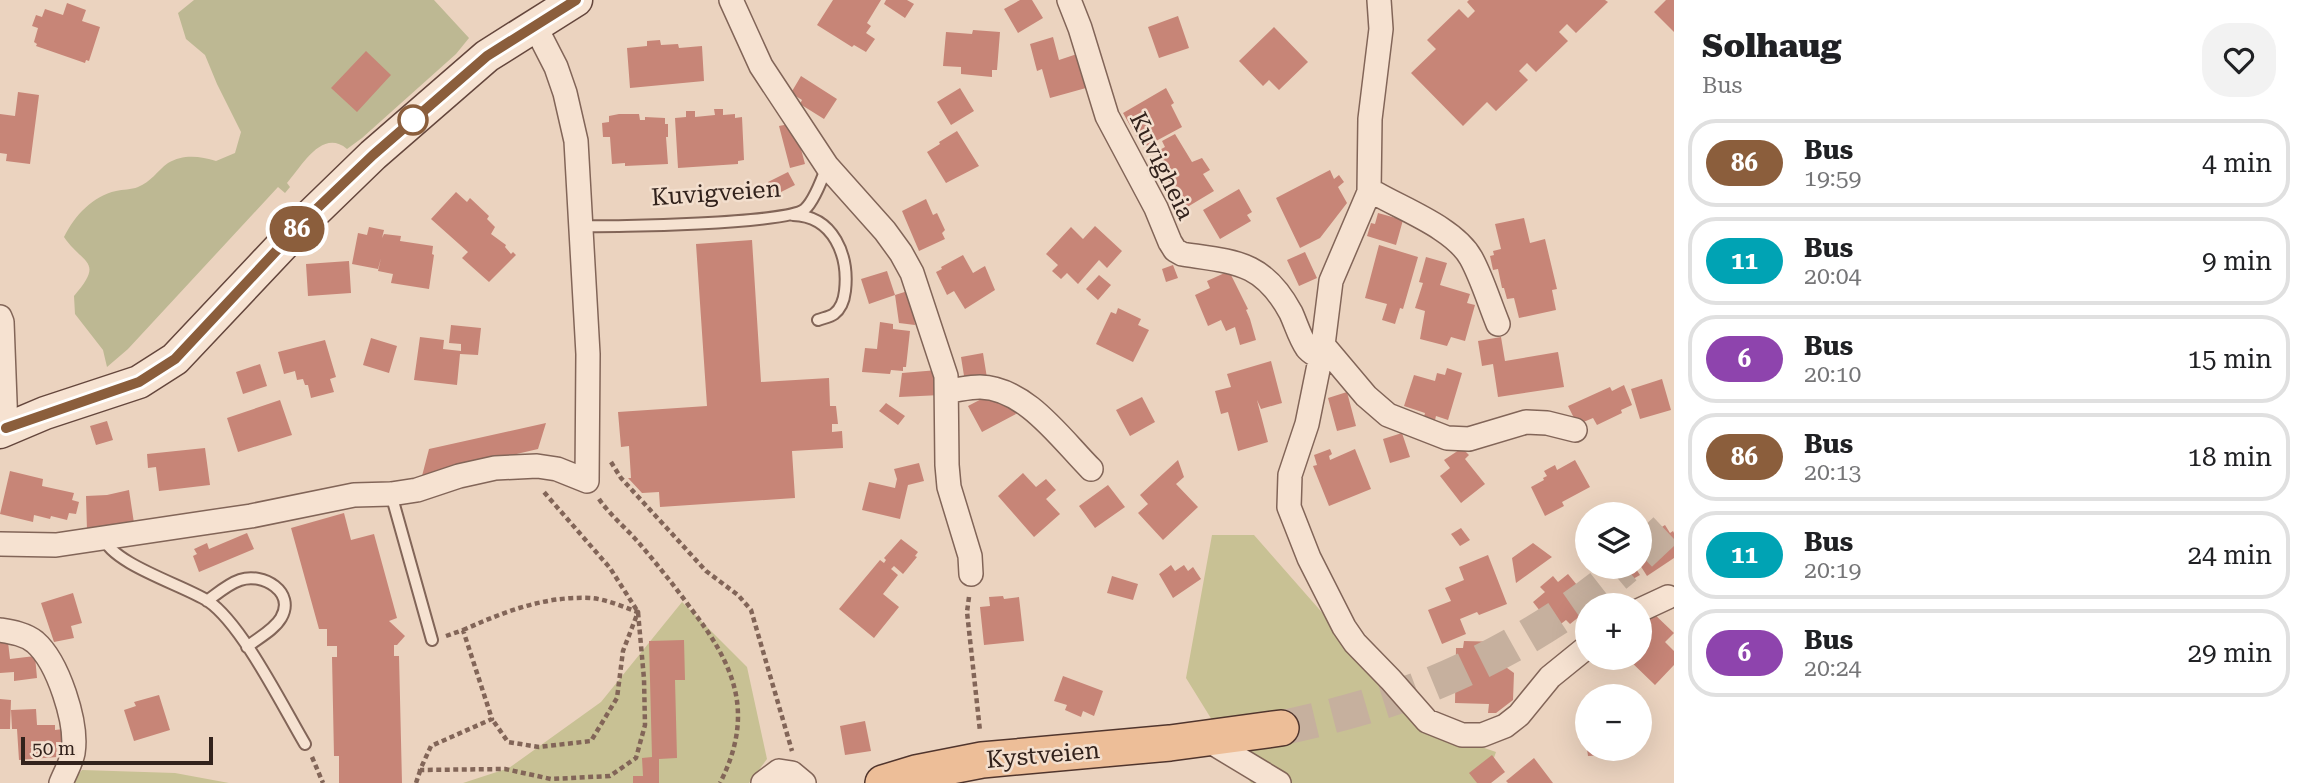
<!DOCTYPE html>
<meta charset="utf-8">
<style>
:root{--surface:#fff;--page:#f2f2f2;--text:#202124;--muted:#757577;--line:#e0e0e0}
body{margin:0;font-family:"Roboto Serif",serif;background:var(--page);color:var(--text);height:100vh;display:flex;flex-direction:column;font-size:26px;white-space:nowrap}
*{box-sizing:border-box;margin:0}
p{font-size:23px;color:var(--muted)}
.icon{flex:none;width:38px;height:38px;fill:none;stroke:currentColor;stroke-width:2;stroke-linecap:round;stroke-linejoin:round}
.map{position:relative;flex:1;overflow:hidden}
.panel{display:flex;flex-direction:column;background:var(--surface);width:630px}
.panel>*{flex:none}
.badge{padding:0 14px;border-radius:23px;font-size:24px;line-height:46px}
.tools{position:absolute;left:1575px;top:502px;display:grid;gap:14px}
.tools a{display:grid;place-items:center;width:77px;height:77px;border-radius:50%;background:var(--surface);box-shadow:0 7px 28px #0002;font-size:35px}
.scale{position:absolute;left:21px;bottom:18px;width:192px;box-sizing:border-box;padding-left:7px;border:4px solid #32221c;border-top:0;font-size:19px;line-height:24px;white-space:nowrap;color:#32221c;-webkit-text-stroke:5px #f3dfce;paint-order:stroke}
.map>.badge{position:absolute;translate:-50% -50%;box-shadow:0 0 0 4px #fff}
.round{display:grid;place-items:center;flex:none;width:74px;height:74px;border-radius:28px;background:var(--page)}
.summary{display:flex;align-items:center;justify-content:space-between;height:119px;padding:0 28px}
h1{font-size:33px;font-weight:800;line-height:52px}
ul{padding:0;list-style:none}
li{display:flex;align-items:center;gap:21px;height:88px;margin:0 14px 10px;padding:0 14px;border:4px solid var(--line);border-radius:28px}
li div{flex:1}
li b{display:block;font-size:26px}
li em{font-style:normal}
li .badge{min-width:77px;font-weight:700;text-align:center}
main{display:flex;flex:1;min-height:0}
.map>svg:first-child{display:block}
</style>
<main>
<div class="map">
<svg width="1674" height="783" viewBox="0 0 1674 783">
<rect width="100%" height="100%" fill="#ebd3bf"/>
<!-- green -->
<path fill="#c8c194" d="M1212 535H1254L1355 650 1455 738 1496 752 1485 783H1251L1186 678Z
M682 602 747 667 767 759 749 783H463L509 768 601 702Z
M82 770 175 773 229 783H72Z"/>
<!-- cemetery -->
<path fill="#bdb893" d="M194 0H434L469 38 456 54 362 138 347 149C322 128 302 166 287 183L290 187 285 193 278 187 128 349 107 367 103 350 75 314 74 296C105 260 83 265 64 237 75 215 93 196 116 191 123 189 131 190 138 187 151 182 157 171 168 163 183 154 200 156 216 161L235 153 241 132 217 84 205 55 186 39 178 13Z"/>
<!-- building -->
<path fill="#c78577" d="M833 0H881L867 23 871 26 866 33 875 39 866 52 854 45 852 47 817 25Z
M886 0H907L914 4 905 18 884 4Z
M1020 0H1032L1043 18 1018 33 1004 9Z
M1469 0H1605L1608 2 1576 33 1567 24 1559 32 1568 41 1536 72 1527 63 1519 71 1528 80 1496 111 1487 102 1463 126 1411 73 1436 49 1427 40 1459 9 1468 18 1475 11 1467 2Z
M1666 0H1674V32L1654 12Z
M67 3 86 10 82 21 100 27 89 61 86 60 85 63 36 46 37 44 34 42 38 28 32 26 36 15 42 17 45 9 63 15Z
M1178 16 1189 48 1159 58 1148 27Z
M1274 27 1308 62 1279 90 1269 80 1263 86 1239 61Z
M973 30 1000 32 997 70H992V77L961 74V67L943 66 946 32 972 34Z
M1053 37 1059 60 1077 54 1086 88 1050 98 1042 69 1037 71 1030 44Z
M660 40 661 45 678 44 679 48 702 46 704 81 630 88 627 48 647 46V41Z
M366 51 391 75 357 112 331 88Z
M801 76 837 99 824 119 800 104 802 100 791 93Z
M960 88 974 111 951 125 937 102Z
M1166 88 1174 103 1171 105 1182 127 1143 148 1123 113Z
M18 92 39 95 30 164 6 161 7 154 0 153V114L15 116Z
M714 109H723V115L735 114V118L742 117 744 160 738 161V164L678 168 675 118 686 117V111H695V117L715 115Z
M619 114H639L640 120H645V117L665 118V124H668V137H666L668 164 625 166V163L612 164 610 137H603L602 123 609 122V116Z
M794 123 805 164 790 168 779 126Z
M957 131 979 166 946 183 927 152 940 144 939 142Z
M1175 134 1192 162 1202 158 1210 170 1203 174 1214 191 1184 209 1166 177 1169 175 1156 152 1165 147 1162 141Z
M1330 170 1334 179 1339 175 1344 182 1338 187 1347 203 1320 238 1300 248 1276 198Z
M788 172 795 185 775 195 768 182Z
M1239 189 1252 212 1247 215 1251 221 1220 239 1203 210Z
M456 192 467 202 470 198 489 216 487 219 495 227 491 234 506 245 505 247 511 254 513 252 516 255 489 282 462 258 468 252 431 219Z
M926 199 933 215 937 213 945 230 942 233 945 239 919 251 902 211Z
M1378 213 1403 220 1396 245 1367 236 1371 223 1375 224Z
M1524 218 1530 243 1545 239 1557 289 1552 290 1556 310 1519 318 1514 298 1507 299 1504 288H1502L1498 269 1493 270 1490 256 1494 255 1493 251 1501 249 1495 224Z
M1095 226 1122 251 1107 268 1099 260 1078 284 1067 273 1061 279 1052 271 1058 265 1046 254 1071 227 1083 239Z
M369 227 384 230 382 238 384 234 401 236 400 241 433 246 432 254 434 255 429 289 391 283 393 274 378 271 381 258 378 269 352 264 358 233 367 235Z
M752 240 761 382 829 378 830 406H836L838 424H832V432L842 431 843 448 792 451 795 498 660 507 659 492 642 493 628 478H631L629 446 621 447 618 412 707 406 696 244Z
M1379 245 1418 257 1403 309 1400 308 1395 324 1382 320 1387 304 1365 298Z
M1305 252 1317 278 1299 286 1287 260Z
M963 255 973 273 985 266 995 290 965 309 954 291 947 295 936 272 942 269 941 267Z
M1426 257 1447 263 1440 285 1470 294 1467 303 1475 305 1465 341 1451 337 1447 346 1420 339 1425 311 1415 308 1423 283 1419 282Z
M349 261 351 293 308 296 306 264Z
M1173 265 1178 278 1166 282 1162 269Z
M887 271 895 295 869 304 861 279Z
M1229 271 1248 309 1246 310 1250 319 1256 340 1240 345 1235 327 1226 331 1221 320 1208 326 1195 295 1210 288 1207 281Z
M1099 275 1111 285 1098 300 1086 289Z
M911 290 915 325 899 323 895 295Z
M1118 308 1141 319 1138 325 1149 330 1133 362 1096 344 1111 312 1116 314Z
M880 322 893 324V329L910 331 906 367H903V371L891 370 890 374 862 372 865 348 877 349Z
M451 325 481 328 478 355 460 354 457 385 414 380 420 337 444 340 443 349 461 351V344L449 343Z
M1501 337 1505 361 1558 352 1564 387 1498 397 1493 364 1482 366 1478 341Z
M371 338 397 346 389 373 363 365Z
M325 340 336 377 330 379 334 392 311 398 308 385H305L303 379 297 380 295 371 284 374 278 352Z
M983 353 987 378 965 382 961 357Z
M1271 361 1282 403 1261 409 1257 400 1268 442 1238 451 1228 412 1221 414 1215 391 1231 387 1227 374Z
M260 364 267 386 243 394 236 372Z
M1447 368 1462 373 1448 420 1436 416 1435 420 1424 417 1425 413 1404 406 1414 375 1435 381 1437 373 1445 375Z
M938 370 941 395 899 397 902 373Z
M1662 379 1671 410 1640 419 1631 389Z
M1624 385 1632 405 1621 410 1622 413 1597 425 1593 418 1581 423 1579 418 1575 420 1568 406 1610 387 1612 391Z
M1347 392 1356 426 1337 431 1328 398Z
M993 393 1007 398 1016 414 982 432 968 406Z
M1142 397 1155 422 1130 436 1116 410Z
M280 400 292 435 238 452 227 418Z
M886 403 905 416 898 425 879 411Z
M107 421 113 440 96 445 90 426Z
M546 423 538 449 422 476 429 449Z
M1402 433 1410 457 1390 463 1383 439Z
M205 448 210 485 159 491 156 467 148 468 147 454Z
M1462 448 1469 455 1465 459 1485 484 1461 503 1440 476 1450 468 1444 460Z
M1330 449 1332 454 1329 456 1330 460 1355 449 1371 489 1329 506 1313 466 1317 465 1314 455Z
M1178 460 1184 477 1176 484 1198 507 1163 540 1138 513 1148 504 1140 495Z
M1575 460 1590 487 1562 502 1564 506 1545 516 1531 487 1544 480 1543 478 1547 476 1544 471 1555 465 1557 470Z
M919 463 924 481 908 485 900 519 862 510 869 482 895 488 897 479 894 469Z
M10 471 43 479 42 486 74 493 72 500 79 502 76 514 69 513 67 520 51 516 50 519 34 515 33 522 0 514Z
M1023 473 1036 487 1046 479 1056 490 1046 499 1060 514 1034 537 998 496Z
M1108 485 1125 507 1095 528 1079 506Z
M129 490 134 523 87 530 86 496 107 495Z
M344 513 351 540 374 534 397 618 389 621 405 636 397 645H394V656H399L402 783H339V756H334L332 657H337V646H327V629H319L291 528Z
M1654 525 1657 530 1665 525 1670 533 1673 531 1674 533V558L1647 576 1640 565V535Z
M1461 528 1470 540 1460 546 1451 534Z
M247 533 254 549 199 572 193 556 197 554 194 549 207 543 209 549Z
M901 539 918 552 915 556 917 557 903 574 894 566 891 569 898 575 883 594 899 607 874 638 839 609 880 560 884 563 886 560 884 558Z
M1533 543 1552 557 1516 583 1512 558Z
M1488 555 1507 604 1479 615 1477 612 1460 619 1466 634 1442 644 1428 610 1451 601 1445 588 1464 580 1459 567Z
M1171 565 1175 571 1184 565 1188 571 1193 567 1201 579 1173 598 1159 574Z
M1611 567H1638L1636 569 1640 575 1633 579 1628 572 1618 578Z
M1568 574 1590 601 1581 608 1585 612 1570 624 1566 620 1554 629 1533 602 1545 592 1540 587 1553 576 1558 582Z
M1112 576 1138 584 1133 600 1107 593Z
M73 593 82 623 71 626 74 638 54 642 41 603Z
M1003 596 1004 599 1019 597 1024 641 984 645 980 607 990 606 989 597Z
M1651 611 1674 633 1665 642 1674 651V665L1655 685 1627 658H1640V623Z
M684 640 685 680H675L677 758 659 759V783H633V776H643L642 758 652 757 649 641Z
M1464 641 1503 642V665L1514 673 1513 700 1496 713H1488L1489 704 1455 703 1456 648H1463Z
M0 642H8L10 659 35 656 37 678 14 681V672L0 673Z
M1063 676 1103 691 1094 716 1083 711 1081 717 1065 710 1067 705 1054 701Z
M159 695 170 730 134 741 124 710 136 706 134 702Z
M0 699 11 700 10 729H0Z
M36 709 37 725H55V730L63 729 64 742H56L57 757 19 760 17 729H12L11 710Z
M865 721 871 751 845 755 840 726Z
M1587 749H1621L1622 754 1588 756Z
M1492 755 1505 772 1491 783H1477L1469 773Z
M1534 758 1553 783H1508L1506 781Z"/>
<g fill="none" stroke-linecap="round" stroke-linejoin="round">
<!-- primary-tunnel -->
<path stroke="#c6b09e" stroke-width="35" stroke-dasharray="35 18" stroke-linecap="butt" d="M1640 554 1674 522
M1281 728C1327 718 1374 706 1419 689 1490 662 1568 617 1625 567"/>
<!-- lane casing -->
<g stroke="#826558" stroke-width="14">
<path id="lane" d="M793 215C834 216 849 256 845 291 844 300 842 308 834 314 830 317 823 318 818 320
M581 226C613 227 788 224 805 209 814 201 823 177 827 166
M391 494 432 640
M103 537C112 564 183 585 208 601 242 624 283 707 305 744
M207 601C218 593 228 584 240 580 263 572 296 592 281 618 274 630 258 638 247 647"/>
</g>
<!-- street casing -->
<g stroke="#826558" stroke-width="26">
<path id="street" d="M731 0 761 66 827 166 885 231 901 253 912 273 946 376 947 465 949 487 970 556 971 574
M1069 0 1080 28 1107 116 1156 208 1170 242 1175 250 1182 254C1235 262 1263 261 1291 313 1296 324 1300 338 1307 348 1310 352 1316 355 1320 358
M1379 0 1381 29 1370 119 1369 192 1331 281 1323 345 1307 424 1290 475 1289 507 1309 558 1344 627 1355 643 1391 680 1427 721 1462 735H1482L1505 726 1519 715 1550 677 1587 647
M1369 192 1377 194C1405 210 1455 229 1471 258 1482 278 1489 302 1498 324
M0 317 2 322 6 428
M1323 345 1366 396 1388 415 1447 438 1469 439 1526 422 1547 423 1575 430
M947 391C958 390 969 387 980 387 1026 388 1061 439 1091 469
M0 544 56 545 251 516 354 495 391 494 417 490 459 476 495 468 537 466 557 469 587 481 588 354 576 141 565 93 556 67 535 26
M1640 610 1668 597
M0 630C12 632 25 634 35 642 58 662 78 723 73 753 71 763 65 773 61 783
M1206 739 1279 783
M763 783 779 771 792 773 804 783"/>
</g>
<!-- secondary casing -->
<g stroke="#64463c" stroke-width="35">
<path id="secondary" d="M0 432 45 413 139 382 175 359 308 218 373 155 487 56 576 0"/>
</g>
<!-- primary casing -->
<g stroke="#50352d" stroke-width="38">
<path id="primary" d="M883 783 916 773 982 760 1170 743 1281 728"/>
</g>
<!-- path -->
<path stroke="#826558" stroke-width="4.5" stroke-dasharray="5 3.5" stroke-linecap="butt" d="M611 462 621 478 706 571 738 595 751 610 792 751
M599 499C610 515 626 528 639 543 656 563 673 584 689 606 734 664 756 712 720 783
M969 597 967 612 980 731
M463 630C504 612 543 596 590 598 606 599 623 607 638 612L623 651 617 698 591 741 539 747 508 742 492 719
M446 636 463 630 492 719 431 746 420 770 505 769 551 779 610 776 636 758 645 725 644 679 638 612 610 568 543 491
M312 757 323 783
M416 783 420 771"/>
<!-- lane -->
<use href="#lane" stroke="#f6e2d1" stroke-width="10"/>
<!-- street -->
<use href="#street" stroke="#f6e2d1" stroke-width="23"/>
<!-- secondary -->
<use href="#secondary" stroke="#f6e2d1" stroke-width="32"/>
<!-- primary -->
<use href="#primary" stroke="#edbe98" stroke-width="35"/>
</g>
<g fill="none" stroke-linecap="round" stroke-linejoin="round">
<!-- line casing -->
<g stroke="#fff" stroke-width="16">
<path id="line" d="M6 428 139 382 175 359 307 218 373 155 487 56 576 0"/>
</g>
<!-- line -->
<use href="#line" stroke="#8b5e3c" stroke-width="10"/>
</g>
<!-- markers -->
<circle fill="#fff" stroke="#8b5e3c" stroke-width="3.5" cx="413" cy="120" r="14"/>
<g text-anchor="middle" stroke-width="5" stroke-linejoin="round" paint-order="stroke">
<!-- street labels -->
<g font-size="24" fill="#32221c" stroke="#f3dfce">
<text transform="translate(1162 166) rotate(64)" y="8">Kuvigheia</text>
<text transform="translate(716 193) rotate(-4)" y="8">Kuvigveien</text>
<text transform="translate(1043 755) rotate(-5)" y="8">Kystveien</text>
</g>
</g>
</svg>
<div class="tools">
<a><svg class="icon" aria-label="layers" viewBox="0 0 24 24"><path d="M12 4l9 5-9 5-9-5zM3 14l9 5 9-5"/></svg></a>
<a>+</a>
<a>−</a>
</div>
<div class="scale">50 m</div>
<b class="badge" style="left:297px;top:229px;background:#8b5e3c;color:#fff">86</b>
</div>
<section class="panel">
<div class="summary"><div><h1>Solhaug</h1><p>Bus</p></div><a class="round"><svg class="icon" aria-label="heart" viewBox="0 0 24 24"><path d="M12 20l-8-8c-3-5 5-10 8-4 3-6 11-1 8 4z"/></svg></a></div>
<ul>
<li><span class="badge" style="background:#8b5e3c;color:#fff">86</span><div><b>Bus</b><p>19:59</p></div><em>4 min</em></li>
<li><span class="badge" style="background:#00a3b4;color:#fff">11</span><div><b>Bus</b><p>20:04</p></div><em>9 min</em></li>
<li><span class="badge" style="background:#8e44ad;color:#fff">6</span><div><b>Bus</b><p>20:10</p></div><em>15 min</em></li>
<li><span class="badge" style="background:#8b5e3c;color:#fff">86</span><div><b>Bus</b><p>20:13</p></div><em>18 min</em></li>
<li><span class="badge" style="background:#00a3b4;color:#fff">11</span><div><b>Bus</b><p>20:19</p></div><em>24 min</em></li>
<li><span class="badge" style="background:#8e44ad;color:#fff">6</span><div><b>Bus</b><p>20:24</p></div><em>29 min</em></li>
</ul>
</section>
</main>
